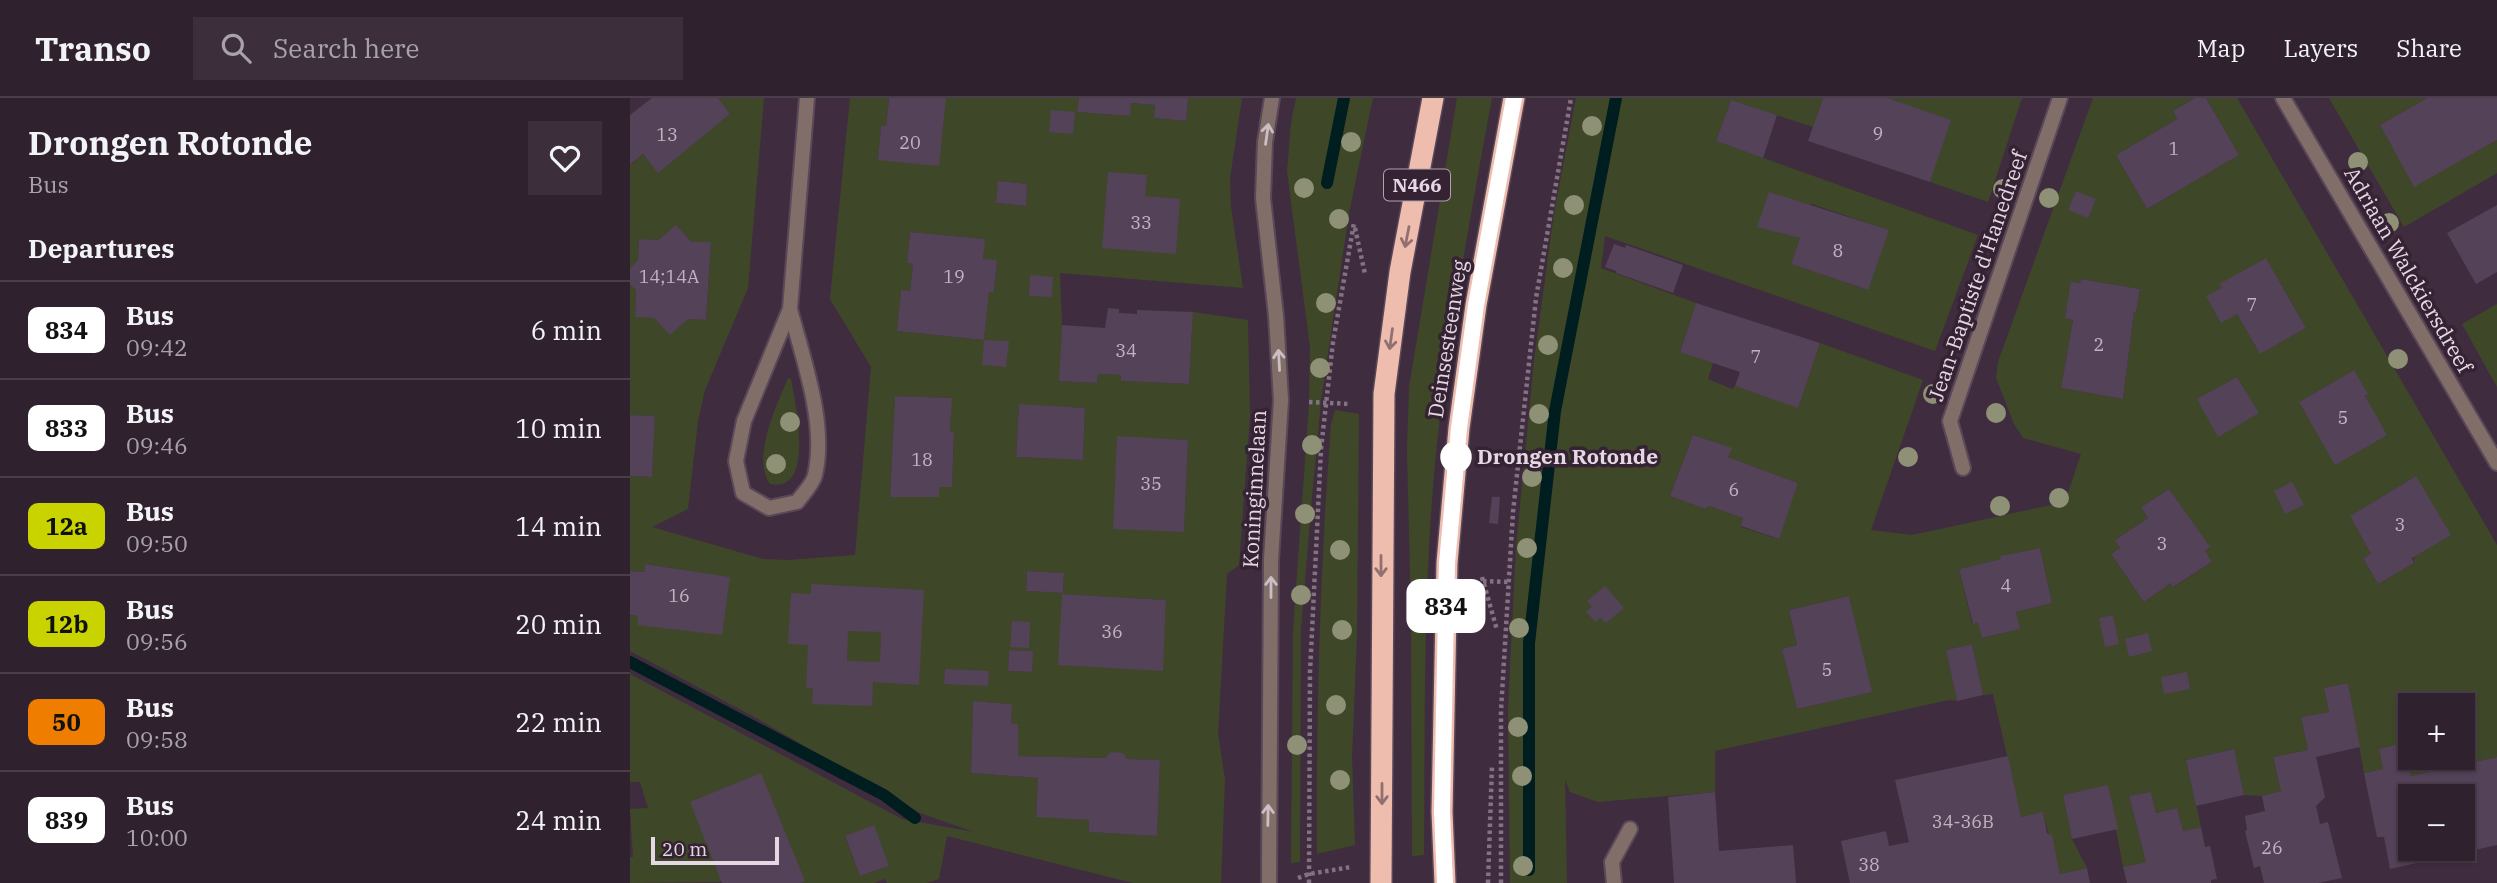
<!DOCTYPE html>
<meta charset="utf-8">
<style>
:root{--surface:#30212f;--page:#3c2e3b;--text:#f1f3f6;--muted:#a8a3aa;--line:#4b3e4b}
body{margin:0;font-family:"IBM Plex Serif",serif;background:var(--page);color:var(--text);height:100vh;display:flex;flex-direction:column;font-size:26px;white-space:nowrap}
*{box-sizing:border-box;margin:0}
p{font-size:23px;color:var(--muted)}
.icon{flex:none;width:38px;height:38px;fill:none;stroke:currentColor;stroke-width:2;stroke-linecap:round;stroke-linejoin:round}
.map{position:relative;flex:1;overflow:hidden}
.side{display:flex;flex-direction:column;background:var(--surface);width:630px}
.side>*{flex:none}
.badge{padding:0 14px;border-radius:10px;font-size:24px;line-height:46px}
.controls{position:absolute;left:1768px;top:595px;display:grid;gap:14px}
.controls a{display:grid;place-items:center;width:77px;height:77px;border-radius:0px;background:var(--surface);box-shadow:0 2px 5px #0004,0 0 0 2px var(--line);font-size:35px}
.scale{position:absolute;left:21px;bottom:18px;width:128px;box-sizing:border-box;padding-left:7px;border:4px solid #e5d8e4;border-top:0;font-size:19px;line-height:24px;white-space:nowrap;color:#e5d8e4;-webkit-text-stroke:5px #352334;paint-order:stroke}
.map>.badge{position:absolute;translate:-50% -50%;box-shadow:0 0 0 4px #fff}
h2{padding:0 28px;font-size:26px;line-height:63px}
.round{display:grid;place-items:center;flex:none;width:74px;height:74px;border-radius:0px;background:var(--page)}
.overview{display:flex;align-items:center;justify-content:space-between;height:119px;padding:0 28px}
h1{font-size:33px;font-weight:700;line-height:52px}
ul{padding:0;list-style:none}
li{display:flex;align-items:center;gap:21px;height:98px;padding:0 28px;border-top:2px solid var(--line)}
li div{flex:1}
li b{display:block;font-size:26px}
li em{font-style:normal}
li .badge{min-width:77px;font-weight:700;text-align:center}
header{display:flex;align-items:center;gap:42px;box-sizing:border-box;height:98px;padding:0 35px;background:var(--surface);border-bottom:2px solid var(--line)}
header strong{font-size:33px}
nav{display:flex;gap:38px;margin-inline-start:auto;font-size:24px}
.search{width:490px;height:63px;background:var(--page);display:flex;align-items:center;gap:18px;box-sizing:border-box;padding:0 24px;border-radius:0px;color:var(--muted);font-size:26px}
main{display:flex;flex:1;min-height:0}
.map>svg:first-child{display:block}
</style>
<header>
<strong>Transo</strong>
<div class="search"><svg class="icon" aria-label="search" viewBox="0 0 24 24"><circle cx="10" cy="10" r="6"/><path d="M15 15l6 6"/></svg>Search here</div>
<nav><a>Map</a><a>Layers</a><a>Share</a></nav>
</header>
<main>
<section class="side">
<div class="overview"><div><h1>Drongen Rotonde</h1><p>Bus</p></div><a class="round"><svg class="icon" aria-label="heart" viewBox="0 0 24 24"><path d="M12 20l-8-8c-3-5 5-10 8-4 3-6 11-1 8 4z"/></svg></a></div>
<h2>Departures</h2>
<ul>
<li><span class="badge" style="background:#fff;color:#111">834</span><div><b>Bus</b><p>09:42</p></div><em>6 min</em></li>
<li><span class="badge" style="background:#fff;color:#111">833</span><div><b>Bus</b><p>09:46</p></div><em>10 min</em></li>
<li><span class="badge" style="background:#c8d300;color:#111">12a</span><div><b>Bus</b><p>09:50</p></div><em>14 min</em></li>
<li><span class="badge" style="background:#c8d300;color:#111">12b</span><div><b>Bus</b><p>09:56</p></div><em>20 min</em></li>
<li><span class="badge" style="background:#ef7d00;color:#111">50</span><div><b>Bus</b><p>09:58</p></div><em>22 min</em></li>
<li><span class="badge" style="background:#fff;color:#111">839</span><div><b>Bus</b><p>10:00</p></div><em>24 min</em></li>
</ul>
</section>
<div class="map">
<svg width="1867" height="785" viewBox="0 0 1867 785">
<rect width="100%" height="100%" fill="#402c3f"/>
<!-- green -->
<path fill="#3e4828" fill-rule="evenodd" d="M88 0H134L118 190 75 292 68 323 58 411 22 429 133 461 158 462 225 457 241 269 200 201 220 0H259L256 28H251L248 62 316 0H449L448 14 499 18 501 5 525 7 524 20 556 23 558 0H612L600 80 601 109 613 190 430 175 432 227 430 283 467 285 468 276 491 277V283L559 286 563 214 618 222 620 318 609 467 597 476 588 636 595 681 591 785H503L317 738 309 781 297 785H257L255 781 244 785H171L175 783 0 785V759H3L0 711 18 710 10 684H0V576L272 721 344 734 290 715 130 622 0 553V517L8 518V527L99 479 16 466 15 474 0 473V378L22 379 25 318 0 317V187L6 192 5 218 24 220 40 236 58 221 76 222 81 145 62 144 46 127 28 142 9 141 8 162 0 170V65L2 66 13 56 28 74 100 16ZM369 83 397 86 396 108 366 105ZM280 134 354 141 353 161 367 163 364 194H359L354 242 267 233 271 193H280L283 166 277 165ZM265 298 321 300 320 334 324 335 322 389H309L308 399H260ZM389 307 455 310 453 362 386 359ZM487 339 558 342 554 434ZM397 473 434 475 433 495 396 493ZM432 496 536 502 532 573ZM379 552 402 553V574L378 573ZM343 603 381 606V625L388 626V658L475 660 482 654 497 661 530 662 527 738 459 734V722L406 718 408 680 341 675ZM243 728 259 768 230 778 215 739Z
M666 0H743L720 110 704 214 691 303 682 399 671 531 670 764 661 765 663 532 679 306 680 249 657 73 661 25Z
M827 0H862C839 125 816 250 804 376 793 503 795 630 794 757L782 758 781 514 777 353 779 289Z
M946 0H1193L1183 29 1101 2 1086 43 1348 137 1305 253 975 138 971 170 1066 205 1050 253 1083 265 1078 281 1102 291 1105 288 1167 309 1190 245 1293 282 1241 432 1282 437 1435 404 1451 356 1393 340 1384 326 1366 280 1368 264 1463 0H1565L1543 13 1547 21 1486 57 1517 111 1609 57 1576 0H1607L1867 447V659L1781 678 1774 646 1749 651 1753 671 1734 675 1718 585 1694 590 1699 614 1671 619 1678 652 1643 659 1651 693 1632 698 1614 697 1603 651 1556 662 1571 729 1553 733 1547 710 1526 715 1521 694 1499 698 1516 764 1493 769 1478 688 1433 697 1442 741 1457 770 1430 776 1413 715 1391 719 1363 596 1353 597 1342 546 1316 552 1327 603 1319 602 1085 653V694L968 704 940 694 935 681 937 785H880L878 610 886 449 904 263 924 115ZM1182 106 1258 132 1237 192 1161 166 1170 140 1127 128ZM1636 160 1676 230 1630 256 1607 216 1577 199 1592 190 1590 186ZM1451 181 1510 191 1506 214H1504L1493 301 1431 290 1443 222 1435 220 1442 183 1450 185ZM1724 272 1737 296 1706 367 1669 304ZM1607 279 1628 315 1568 301ZM1063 337 1101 350 1098 359 1168 385 1148 441 1111 429 1113 420 1079 408 1075 411 1040 398ZM1786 378 1784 465 1748 486 1733 460 1741 456 1720 418ZM1539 391 1579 449 1575 452 1582 464 1544 489 1541 485 1514 504 1481 456 1490 450 1485 442 1518 420 1511 409ZM1410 450 1422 505 1386 514 1389 531 1353 540 1348 524 1342 525 1329 471 1371 461V458ZM1219 498 1241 594 1167 611 1152 551 1167 547 1159 512ZM1780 607H1832V660H1780Z
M1258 0H1392L1358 104 1300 84 1320 22Z
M1699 0H1797L1750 27 1784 88 1867 42V75L1774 129Z
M1867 206V289L1832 226Z
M158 280 161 281C165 305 186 395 140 386 121 360 147 307 158 280Z
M705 312 729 316 727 534 722 660 725 747 687 756C686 612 690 470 701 327Z"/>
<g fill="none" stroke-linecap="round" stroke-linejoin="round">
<!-- stream -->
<path stroke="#001d20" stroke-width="12" d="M697 85 714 0
M0 564 254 697 285 720
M899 772V545L925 313 986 0"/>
</g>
<!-- building -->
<path fill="#534258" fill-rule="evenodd" d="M22 0H88L100 16 28 75 13 56 1 66 0 65V17Z
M259 0H316L309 68 248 62 251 28H256Z
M449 0H558L556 23 524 20 525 7 501 5 500 18 447 14Z
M1193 0H1258L1321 22 1300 84 1178 43Z
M1565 0H1576L1609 57 1517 111 1486 57 1547 21 1543 13Z
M1797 0H1867V42L1784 89 1750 27Z
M1101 2 1147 17 1133 60 1086 43Z
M421 12 445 14 443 36 419 34Z
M478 74 517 77 515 98 550 101 546 156 472 150Z
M368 83 397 86 396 108 366 105Z
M1446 93 1466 101 1458 120 1438 112Z
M1139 94 1259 132 1238 192 1161 166 1170 140 1127 129Z
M1867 107V174L1846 186 1817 135Z
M46 127 62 144H81L76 222 58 221 40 237 24 220 5 219 6 192 0 187V170L8 162 9 141 28 142Z
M280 134 355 141 353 161 367 162 364 194H359L354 242 267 233 271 192 280 193 283 166 277 165Z
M984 146 995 150 996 147 1053 167 1043 195 986 175V173L975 169Z
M1636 160 1676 230 1630 256 1607 216 1591 225 1576 198 1592 190 1589 186Z
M400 177 423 179 422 199 399 198Z
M1451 181 1510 191 1506 214H1504L1493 301 1431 290 1443 222 1435 220 1441 183 1450 185Z
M1066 205 1190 245 1168 310 1105 288 1110 274 1050 254Z
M478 210 489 211V215L507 216V212L563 214 559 286 491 283V277L468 276 467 285 429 283 432 227 475 230Z
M354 242 379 243 376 269 352 267Z
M1724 272 1738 296 1735 298 1757 337 1705 367 1669 304Z
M1607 279 1629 315 1588 339 1567 301Z
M265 298 322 300 320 334H324L322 389H309V399H260Z
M389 306 455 310 453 362 386 359Z
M0 317 25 318 22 379 0 378Z
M1063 337 1102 350 1098 359 1168 385 1149 441 1111 428 1113 420 1079 408 1075 411 1040 398Z
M487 338 558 342 554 434 483 431Z
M1786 378 1821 437 1782 460 1784 465 1748 486 1733 460 1741 456 1720 418Z
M1662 384 1674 407 1655 416 1644 393Z
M1539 391 1580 449 1575 452 1582 464 1543 489 1541 485 1514 504 1481 456 1490 450 1485 442 1518 420 1511 409Z
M862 399H870L868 426 859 425Z
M1410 450 1422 505 1386 514 1390 531 1352 540 1348 524 1343 526 1329 471 1371 461 1370 458Z
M15 466 100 479 92 537 8 527V518L0 517V473L15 474Z
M397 473 434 475 433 495 396 493Z
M181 486 294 492 289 587 243 584 242 608 182 606 183 590H176L178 547 158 546 161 495 181 496ZM218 533 251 534 250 564 217 563Z
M975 488 994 510 976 525 970 519 966 524 956 514 962 509 957 503Z
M432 496 536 502 533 573 428 567Z
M1219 498 1242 594 1167 611 1152 551 1167 547 1159 512Z
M1483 517 1489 546 1475 549 1469 520Z
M382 523 400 524 399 550 380 549Z
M1518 535 1522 553 1499 559 1495 541Z
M1342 546 1353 597 1327 603 1316 552Z
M379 552 403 553 402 574 378 573Z
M315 571 359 573 358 588 314 586Z
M1557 574 1560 591 1534 596 1531 579Z
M1718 585 1730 649 1686 659 1695 699 1686 708 1690 726 1698 724 1712 780 1688 785H1634L1630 768 1624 770 1615 733 1617 732 1615 718 1635 713 1632 698 1651 693 1643 659 1678 652 1671 619 1699 614 1694 590Z
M343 603 382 606 381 625 388 626V658L475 660 481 654 493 655 497 661 530 662 527 738 459 734V722L406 719 408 680 341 675Z
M1774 645 1781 678 1867 659V747L1760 771 1754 739H1747L1734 675 1753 671 1749 651ZM1780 698H1832V751H1780Z
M1604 651 1614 697 1566 708 1556 662Z
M1378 658 1391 719 1413 714 1417 735 1422 737 1430 776 1457 770 1460 785H1220L1211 743 1256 733 1259 748 1279 744 1265 682Z
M131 675 175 783 171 785H92L60 704Z
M1478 687 1488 731 1442 741 1433 697Z
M1085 694 1089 753 1163 747 1166 785H1044L1038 699Z
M1521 694 1526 715 1547 710 1553 733 1571 729 1575 749 1580 748 1587 781 1581 782V785H1497L1493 769 1516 764 1499 698Z
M244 727 259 768 230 778 215 738Z"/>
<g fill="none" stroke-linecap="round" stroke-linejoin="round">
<!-- lane casing -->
<g stroke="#5a4859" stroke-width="18">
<path id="lane" d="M984 785 982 764 1000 731"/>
</g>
<!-- street casing -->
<g stroke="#5a4859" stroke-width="18">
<path id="street" d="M1653 0 1867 365
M160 211C173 261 197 326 185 377 183 386 173 396 167 404L139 410 113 395 106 363 114 323 160 211 177 0
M1333 370 1320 323 1430 0
M639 785 641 462 651 302 646 218 633 100 635 44 642 0"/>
</g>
<!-- highway casing -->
<g stroke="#5a4859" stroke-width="24">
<path id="highway" d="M751 785 754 296 770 174 803 0
M815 785 812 714 817 465 829 330 846 207 884 0"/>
</g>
<!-- path -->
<path stroke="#837282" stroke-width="4.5" stroke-dasharray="3.5 3.5" stroke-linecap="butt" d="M725 130 735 176
M679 304 720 306
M852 479 867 532
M853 483 878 484
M668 780 679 776 721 769
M679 785 680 574 691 351 703 244 724 125
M858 785 862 668
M871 785V612L883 414 906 200 941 0"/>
<!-- lane -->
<use href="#lane" stroke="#826e68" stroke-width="14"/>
<!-- street -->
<use href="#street" stroke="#826e68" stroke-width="14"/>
<!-- highway -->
<use href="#highway" stroke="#eebdae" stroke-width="21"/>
</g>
<!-- trees -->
<g fill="#8e9175">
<circle cx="962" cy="28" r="10"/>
<circle cx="721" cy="44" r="10"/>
<circle cx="1728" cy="64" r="10"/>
<circle cx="674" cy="90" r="10"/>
<circle cx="1373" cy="91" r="10"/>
<circle cx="1419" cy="100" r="10"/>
<circle cx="944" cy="107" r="10"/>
<circle cx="709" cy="121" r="10"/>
<circle cx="1759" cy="125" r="10"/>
<circle cx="933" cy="170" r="10"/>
<circle cx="696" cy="205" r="10"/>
<circle cx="918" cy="247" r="10"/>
<circle cx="1768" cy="261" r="10"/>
<circle cx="690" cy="270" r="10"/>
<circle cx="1303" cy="296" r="10"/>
<circle cx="1366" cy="315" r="10"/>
<circle cx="909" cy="316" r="10"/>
<circle cx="160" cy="324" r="10"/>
<circle cx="682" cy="347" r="10"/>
<circle cx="1278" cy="359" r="10"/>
<circle cx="146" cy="366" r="10"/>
<circle cx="902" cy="379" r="10"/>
<circle cx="1429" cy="400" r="10"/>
<circle cx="1370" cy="408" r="10"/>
<circle cx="675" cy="416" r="10"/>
<circle cx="897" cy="450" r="10"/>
<circle cx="710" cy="452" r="10"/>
<circle cx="671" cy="497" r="10"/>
<circle cx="889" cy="530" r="10"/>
<circle cx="712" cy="532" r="10"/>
<circle cx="706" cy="607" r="10"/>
<circle cx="888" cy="629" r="10"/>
<circle cx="667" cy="647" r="10"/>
<circle cx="892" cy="678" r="10"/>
<circle cx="710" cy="682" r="10"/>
<circle cx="893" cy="768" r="10"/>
</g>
<!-- one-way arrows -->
<defs><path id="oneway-shaft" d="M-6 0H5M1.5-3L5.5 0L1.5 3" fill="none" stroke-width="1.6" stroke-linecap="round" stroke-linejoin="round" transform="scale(1.75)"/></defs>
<g stroke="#ccbec5">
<use href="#oneway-shaft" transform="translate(637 36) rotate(-82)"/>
<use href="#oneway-shaft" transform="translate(649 262) rotate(-93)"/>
<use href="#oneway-shaft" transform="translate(641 489) rotate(-90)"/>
<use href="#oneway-shaft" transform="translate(638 717) rotate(-89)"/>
</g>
<g stroke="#927071">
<use href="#oneway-shaft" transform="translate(777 139) rotate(101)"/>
<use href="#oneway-shaft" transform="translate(761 241) rotate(98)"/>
<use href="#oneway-shaft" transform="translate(751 468) rotate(90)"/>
<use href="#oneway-shaft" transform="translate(752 696) rotate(90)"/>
</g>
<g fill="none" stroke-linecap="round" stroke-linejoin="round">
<!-- line casing -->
<g stroke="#fff" stroke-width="16">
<path id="line" d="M815 785 812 714 817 465 822 411 829 330 846 207 884 0"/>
</g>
<!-- line -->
<use href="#line" stroke="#fff" stroke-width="10"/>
</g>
<!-- markers -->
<circle fill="#fff" stroke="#fff" stroke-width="3.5" cx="826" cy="359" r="14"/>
<g text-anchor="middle" stroke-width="7" stroke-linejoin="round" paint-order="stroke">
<!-- number labels -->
<g font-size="18" fill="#c0b2c1">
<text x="1248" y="42">9</text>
<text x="37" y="43">13</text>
<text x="280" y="51">20</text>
<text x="1544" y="57">1</text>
<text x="511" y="131">33</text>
<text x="1208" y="159">8</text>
<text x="39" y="185">14;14A</text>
<text x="324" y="185">19</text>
<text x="1622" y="213">7</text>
<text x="1469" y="253">2</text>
<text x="496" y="259">34</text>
<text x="1126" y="265">7</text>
<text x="1713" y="326">5</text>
<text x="292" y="368">18</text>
<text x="521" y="392">35</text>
<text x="1104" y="398">6</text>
<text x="1770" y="433">3</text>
<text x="1532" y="452">3</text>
<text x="1376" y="494">4</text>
<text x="49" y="504">16</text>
<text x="482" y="540">36</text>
<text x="1197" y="578">5</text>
<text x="1333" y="730">34-36B</text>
<text x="1642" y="756">26</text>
<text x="1239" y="773">38</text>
</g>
<!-- shield labels -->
<rect fill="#352334" stroke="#b0a2af" stroke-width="2" x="754" y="71.5" width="66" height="31" rx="5"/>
<g font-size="19" font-weight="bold" fill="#e5d8e4">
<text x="787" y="94">N466</text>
</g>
<!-- street labels -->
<g font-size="21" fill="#e5d8e4" stroke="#352334">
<text transform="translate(1778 172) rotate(60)" y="7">Adriaan Walckiersdreef</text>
<text transform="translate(1348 178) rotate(-71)" y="7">Jean-Baptiste d'Hanedreef</text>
<text transform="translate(818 241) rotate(-81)" y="7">Deinsesteenweg</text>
<text transform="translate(625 391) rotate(-87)" y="7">Koninginnelaan</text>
</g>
<!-- stop labels -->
<g font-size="21" font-weight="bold" fill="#e5d8e4" stroke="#352334" text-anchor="start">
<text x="847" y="366">Drongen Rotonde</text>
</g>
</g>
</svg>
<div class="controls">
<a>+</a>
<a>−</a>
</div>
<div class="scale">20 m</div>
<b class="badge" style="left:816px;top:508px;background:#fff;color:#111">834</b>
</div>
</main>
